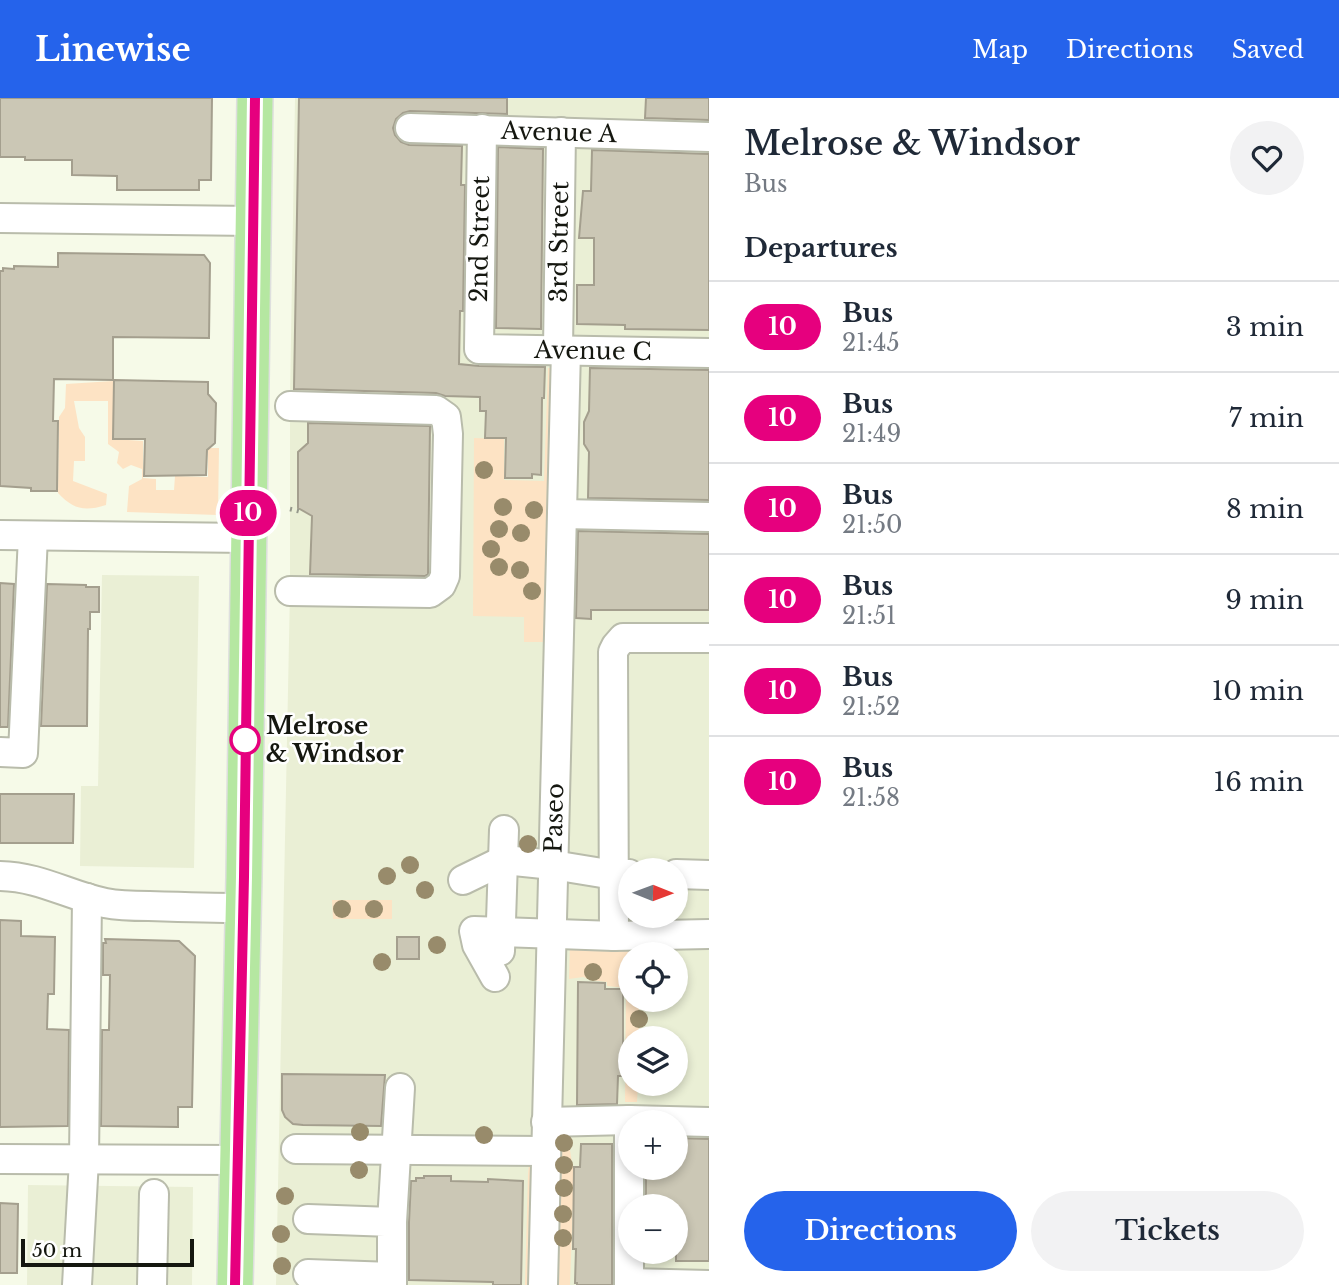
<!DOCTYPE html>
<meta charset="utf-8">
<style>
:root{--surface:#fff;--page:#f2f2f3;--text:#1f2937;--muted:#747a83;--line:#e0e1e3;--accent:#2563eb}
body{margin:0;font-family:"Libre Baskerville",serif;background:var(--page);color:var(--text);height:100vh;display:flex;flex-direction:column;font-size:26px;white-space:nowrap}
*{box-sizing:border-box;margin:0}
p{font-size:23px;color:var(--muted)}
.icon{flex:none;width:38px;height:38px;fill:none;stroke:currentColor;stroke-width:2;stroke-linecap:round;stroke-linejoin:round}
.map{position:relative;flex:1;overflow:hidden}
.details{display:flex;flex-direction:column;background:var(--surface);width:630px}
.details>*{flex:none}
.badge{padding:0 14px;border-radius:23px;font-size:24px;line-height:46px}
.needle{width:46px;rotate:91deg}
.buttons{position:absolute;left:618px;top:760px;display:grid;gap:14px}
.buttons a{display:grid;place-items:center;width:70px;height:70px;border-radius:50%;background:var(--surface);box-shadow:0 4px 10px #0003;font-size:35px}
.scale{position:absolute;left:21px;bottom:18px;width:173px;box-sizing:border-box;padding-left:7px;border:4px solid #151710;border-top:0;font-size:19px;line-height:24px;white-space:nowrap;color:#151710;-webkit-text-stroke:5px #fff;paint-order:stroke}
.map>.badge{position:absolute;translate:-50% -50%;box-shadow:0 0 0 4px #fff}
h2{padding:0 35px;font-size:26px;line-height:63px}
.round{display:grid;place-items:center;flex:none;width:74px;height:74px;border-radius:37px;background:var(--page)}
.headline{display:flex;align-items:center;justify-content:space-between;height:119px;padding:0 35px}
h1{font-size:33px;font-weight:600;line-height:52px}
.action{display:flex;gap:14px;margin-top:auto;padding:14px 35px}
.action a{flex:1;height:80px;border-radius:42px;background:var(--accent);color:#fff;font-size:28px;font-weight:600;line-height:80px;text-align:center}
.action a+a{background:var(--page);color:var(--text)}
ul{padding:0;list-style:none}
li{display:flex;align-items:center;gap:21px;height:91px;padding:0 35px;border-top:2px solid var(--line)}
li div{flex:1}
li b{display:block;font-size:26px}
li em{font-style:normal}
li .badge{min-width:77px;font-weight:700;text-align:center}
header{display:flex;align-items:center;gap:42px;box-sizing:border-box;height:98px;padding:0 35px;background:var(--accent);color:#fff}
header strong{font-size:33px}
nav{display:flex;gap:38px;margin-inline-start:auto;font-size:24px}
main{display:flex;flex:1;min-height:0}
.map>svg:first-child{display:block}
</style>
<header>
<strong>Linewise</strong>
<nav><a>Map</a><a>Directions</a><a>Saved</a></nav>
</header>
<main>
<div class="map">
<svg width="709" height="1187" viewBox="0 0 709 1187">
<rect width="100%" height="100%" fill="#f6fae8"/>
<!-- built -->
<path fill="#eaefd5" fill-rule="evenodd" d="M295 0H709V1187H276L290 493V299ZM630 772H676V817H630ZM630 856H676V901H630ZM630 940H676V985H630ZM630 1024H676V1069H630ZM630 1108H676V1153H630Z
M102 477 199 478 194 770 80 768 81 688H98Z
M28 1087 193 1089 192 1187H27Z"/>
<!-- green -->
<path fill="#fde3c4" d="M548 270 577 271 555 963 574 1076 570 1187H525L528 1076 539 963 543 544H524V519L473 518 474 340 504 341V382L544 383Z
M113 283 114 296 132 300 114 305 113 341 143 343V380L156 381V392H174L175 378 208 379V350H219L218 417 127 414 129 388 142 381V371L131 367 123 371 117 365 119 354 108 346V303H74L79 330 85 339V363H74L73 383 107 396 106 407C84 414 73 411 58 395L59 319 65 310 66 286Z
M332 802H392V821H333Z
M570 845 640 846V856H630V901H639V940H630V985H638L637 1004H625L626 890 607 888V884L591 882 583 879 569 881Z"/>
<!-- building -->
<path fill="#cbc7b5" stroke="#a49f8e" stroke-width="2" d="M0 0H212L211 82H199V92H117V78L72 77V62H25V59H0Z
M299 0H507V16L410 13 403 15 396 21 393 30 395 37 401 44 409 47 462 48 461 87H465L463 213H460L459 266 479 268 545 269 544 300H542L541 377 532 376V380H505L506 340H485L486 313H480V299L445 298 436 295 294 291Z
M646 0H709V22L645 20Z
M498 49 543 51 541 231 496 230Z
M592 52 709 56V232L625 231V227L577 226V187H594V140H579L583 93H591Z
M58 155 204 157 210 165 209 240 113 239V282L54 281 53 323H58L57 393H31V390L0 388V173H3V170L14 171V168L58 169Z
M590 270 709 272V402L588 400 589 354 584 346V324L589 313Z
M114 282 208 284V296L216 305 215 345 207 352 206 377 144 378 145 341H113Z
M308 325 430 328 428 476 425 478 310 476 312 418 298 410V354L308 345Z
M578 433 709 436V512H591V521L576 520Z
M0 485 14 486 8 629H0Z
M47 486 86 487V489H99V514H90V531H88L87 628H41Z
M0 696H74L73 745H0Z
M0 822 21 823V838L55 839 54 896H48L47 931 69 932 68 1028 0 1029Z
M397 839H419V861H397Z
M105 841 179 843 195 858 192 1009H178V1029L101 1028 102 932H109L110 877H103V845H106Z
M578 884 605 885V891H623V978H618L617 1006 577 1007Z
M282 976 385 977 381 1028 303 1027 293 1026 285 1019 282 1012Z
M676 1040 709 1041V1163H676V1108H646V1069H676Z
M581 1046H612V1187H577V1185H575L576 1151H573L574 1069H580Z
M424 1078H451V1083L488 1084V1081L523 1083 521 1187H493V1184L409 1182V1124L411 1083H416V1080H424Z
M0 1105 18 1106 17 1175H0Z"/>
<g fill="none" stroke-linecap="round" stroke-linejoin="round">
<!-- minor casing -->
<g stroke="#b9bcab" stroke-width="32">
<g id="minor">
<path id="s1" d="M410 30 709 39"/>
<path id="s2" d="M482 31 479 251 709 255"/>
<path d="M0 120 254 123"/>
<path id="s3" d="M558 252 561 34"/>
<path d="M562 416 709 419"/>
<path d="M0 437 248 440"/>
<path d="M290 493 430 495 441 487 445 478 448 336 446 319 436 312 290 308"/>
<path d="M0 654 23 655 33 438"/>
<path d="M676 776 709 777"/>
<path d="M0 778C41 779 67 797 105 805 120 808 134 808 149 808 180 809 211 810 242 810"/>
<path d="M463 782 504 762 553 767 602 775 629 776"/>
<path d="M614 838 613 554 616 548 623 540H709"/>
<path d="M500 853 504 732"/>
<path d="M495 879 477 847 474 833 614 838 709 836"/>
<path d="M546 1024 629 1022 709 1024"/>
<path d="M296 1051 545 1053"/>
<path d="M0 1061 238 1062"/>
<path d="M308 1121 392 1124V1179"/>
<path d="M392 1124 400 990"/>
<path d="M308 1176 392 1179V1187"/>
<path d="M629 1185 709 1187"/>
<path d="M77 1187 84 1062 87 800"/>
<path d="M152 1187 154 1096"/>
<path id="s4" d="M543 1187 566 252"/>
<path d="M629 1187V1022"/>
</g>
</g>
<!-- major casing -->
<g stroke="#dedfde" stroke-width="38">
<path id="major" d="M235 1187 244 779 255 0"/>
</g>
<!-- path -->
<path stroke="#95988b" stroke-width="4.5" stroke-dasharray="2 5" stroke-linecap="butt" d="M290 411 302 414"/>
<!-- minor -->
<use href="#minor" stroke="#fff" stroke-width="28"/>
<!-- major -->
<use href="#major" stroke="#b5e7a1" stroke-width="35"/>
</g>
<!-- trees -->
<g fill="#988b6b">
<circle cx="484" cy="372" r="9"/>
<circle cx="503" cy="409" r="9"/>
<circle cx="534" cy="412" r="9"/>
<circle cx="499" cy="431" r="9"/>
<circle cx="521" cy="435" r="9"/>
<circle cx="491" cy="451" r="9"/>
<circle cx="499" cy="469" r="9"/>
<circle cx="520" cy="472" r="9"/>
<circle cx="532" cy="493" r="9"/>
<circle cx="528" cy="746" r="9"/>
<circle cx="410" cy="767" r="9"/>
<circle cx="387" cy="778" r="9"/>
<circle cx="425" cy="792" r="9"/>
<circle cx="342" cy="811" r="9"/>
<circle cx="374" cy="811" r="9"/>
<circle cx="437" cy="847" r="9"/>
<circle cx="382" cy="864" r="9"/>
<circle cx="593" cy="874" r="9"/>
<circle cx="639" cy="921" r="9"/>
<circle cx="360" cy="1034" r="9"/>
<circle cx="484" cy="1037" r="9"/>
<circle cx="564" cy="1045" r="9"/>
<circle cx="564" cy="1067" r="9"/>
<circle cx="359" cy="1072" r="9"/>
<circle cx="564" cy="1090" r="9"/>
<circle cx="285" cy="1098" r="9"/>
<circle cx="563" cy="1116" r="9"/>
<circle cx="281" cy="1136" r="9"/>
<circle cx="563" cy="1140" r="9"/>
<circle cx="282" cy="1168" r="9"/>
</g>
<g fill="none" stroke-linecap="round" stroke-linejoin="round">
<!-- line casing -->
<g stroke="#fff" stroke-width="16">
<path id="line" d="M235 1187 244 779 255 0"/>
</g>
<!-- line -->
<use href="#line" stroke="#e6007e" stroke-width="10"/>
</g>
<!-- markers -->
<circle fill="#fff" stroke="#e6007e" stroke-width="3.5" cx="245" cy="642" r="14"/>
<g text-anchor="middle" stroke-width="5" stroke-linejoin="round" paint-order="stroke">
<!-- street labels -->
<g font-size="24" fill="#151710" stroke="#fff">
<text dy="8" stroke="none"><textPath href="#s1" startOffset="149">Avenue A</textPath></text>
<text transform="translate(480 141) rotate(-89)" y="8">2nd Street</text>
<text dy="8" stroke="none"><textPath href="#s3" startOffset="108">3rd Street</textPath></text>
<text dy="8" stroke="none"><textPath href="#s2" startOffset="334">Avenue C</textPath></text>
<text dy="8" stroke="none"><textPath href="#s4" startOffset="467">Paseo</textPath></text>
</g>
<!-- stop labels -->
<g font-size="24" font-weight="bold" fill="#151710" stroke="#fff" text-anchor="start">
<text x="266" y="636">Melrose<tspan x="266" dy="28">&amp; Windsor</tspan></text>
</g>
</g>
</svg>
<div class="buttons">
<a><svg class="needle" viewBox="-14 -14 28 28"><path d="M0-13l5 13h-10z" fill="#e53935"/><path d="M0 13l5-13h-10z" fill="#747a83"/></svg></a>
<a><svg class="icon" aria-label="locate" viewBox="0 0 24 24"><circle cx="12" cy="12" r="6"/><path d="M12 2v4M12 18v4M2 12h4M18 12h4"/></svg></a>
<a><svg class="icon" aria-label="layers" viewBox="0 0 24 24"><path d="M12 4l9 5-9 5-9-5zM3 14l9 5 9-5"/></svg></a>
<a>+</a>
<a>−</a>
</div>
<div class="scale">50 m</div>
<b class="badge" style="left:248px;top:415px;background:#e6007e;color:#fff">10</b>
</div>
<section class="details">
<div class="headline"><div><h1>Melrose &amp; Windsor</h1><p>Bus</p></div><a class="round"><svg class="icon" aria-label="heart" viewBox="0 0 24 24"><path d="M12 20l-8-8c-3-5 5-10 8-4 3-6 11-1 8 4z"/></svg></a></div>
<h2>Departures</h2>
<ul>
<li><span class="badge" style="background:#e6007e;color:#fff">10</span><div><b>Bus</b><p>21:45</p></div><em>3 min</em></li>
<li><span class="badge" style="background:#e6007e;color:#fff">10</span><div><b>Bus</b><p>21:49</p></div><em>7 min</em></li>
<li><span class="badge" style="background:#e6007e;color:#fff">10</span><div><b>Bus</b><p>21:50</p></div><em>8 min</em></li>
<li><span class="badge" style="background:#e6007e;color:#fff">10</span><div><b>Bus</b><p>21:51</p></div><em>9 min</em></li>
<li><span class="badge" style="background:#e6007e;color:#fff">10</span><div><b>Bus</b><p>21:52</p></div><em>10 min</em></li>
<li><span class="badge" style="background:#e6007e;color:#fff">10</span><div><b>Bus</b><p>21:58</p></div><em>16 min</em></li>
</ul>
<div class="action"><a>Directions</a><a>Tickets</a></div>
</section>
</main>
